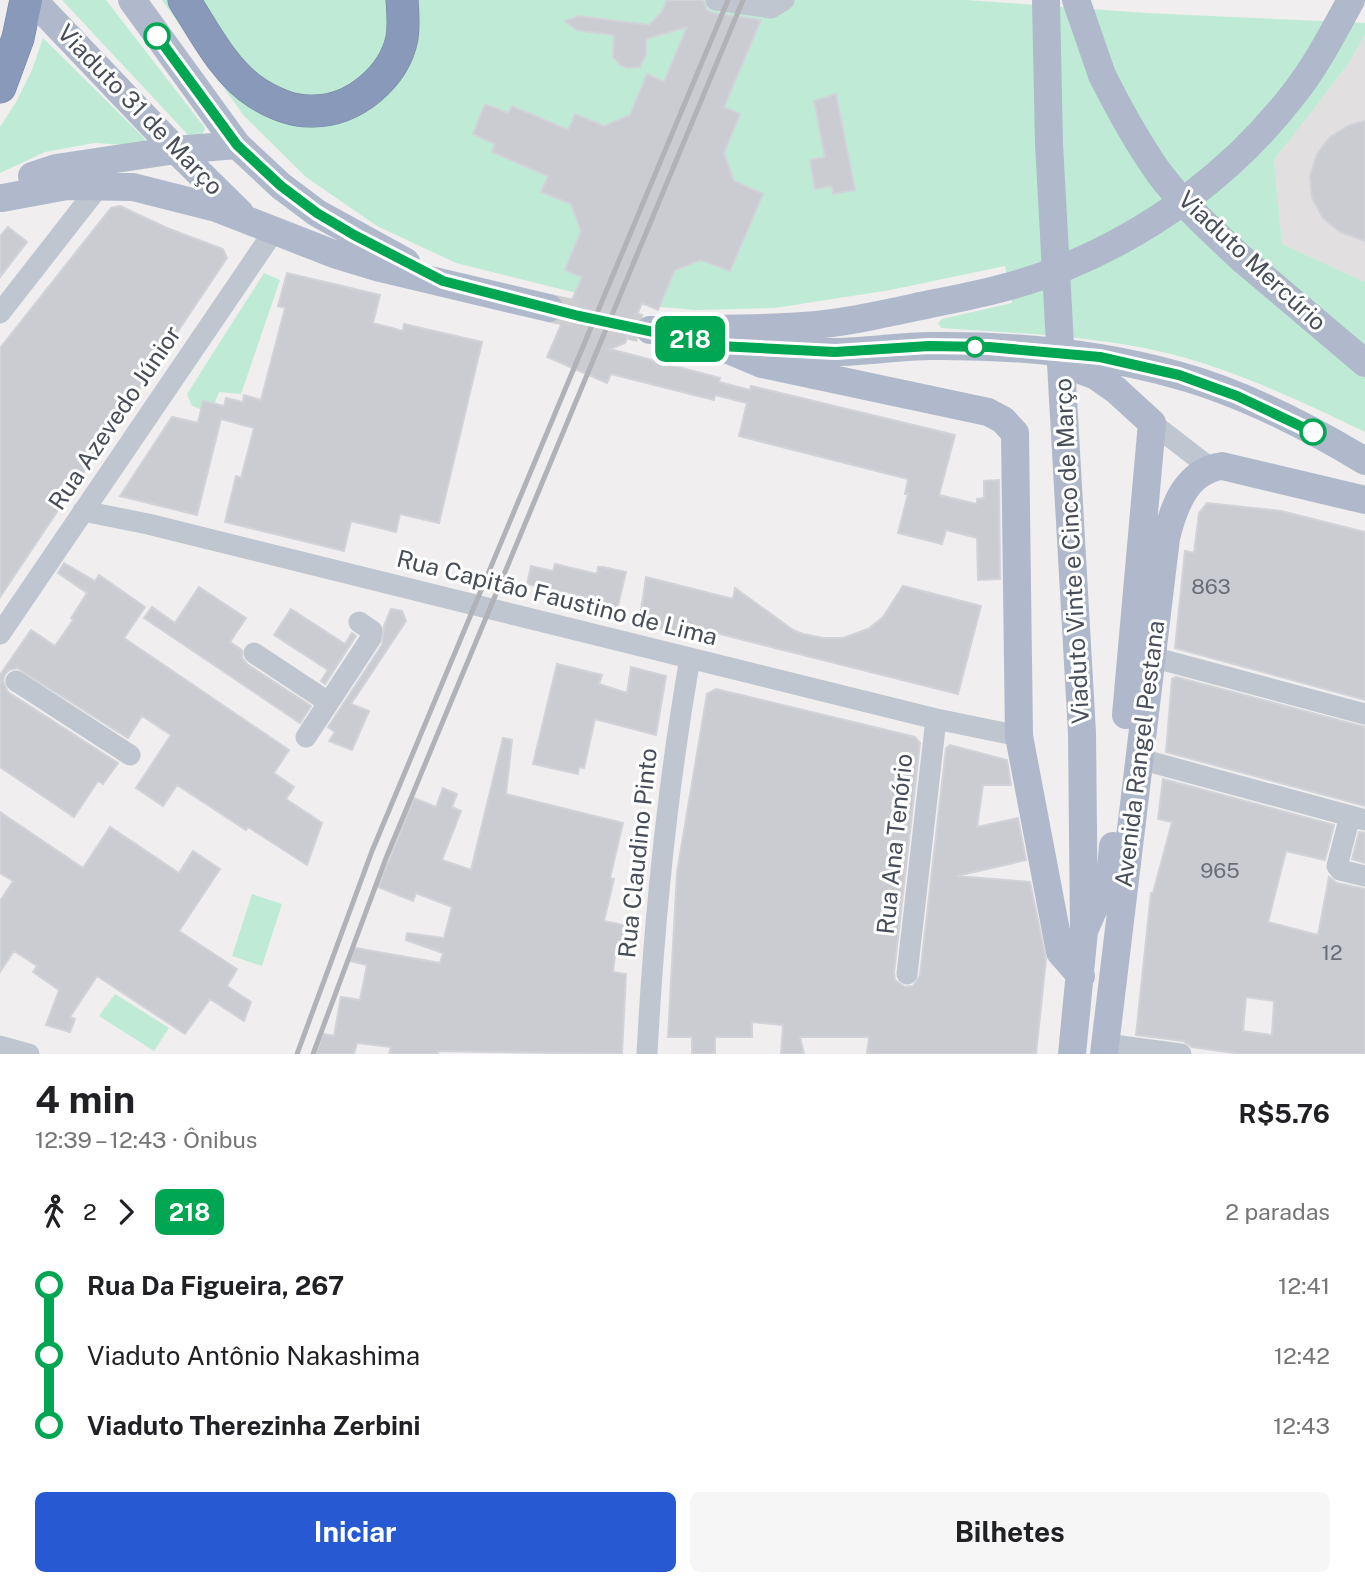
<!DOCTYPE html>
<html lang="pt">
<meta charset="utf-8">
<style>
:root{--surface:#fff;--page:#f6f6f6;--text:#202124;--muted:#757577;--accent:#2659d2}
body{margin:0;font-family:"Public Sans",sans-serif;background:var(--page);color:var(--text);height:100vh;display:flex;flex-direction:column;font-size:26px;white-space:nowrap}
*{box-sizing:border-box;margin:0}
p{font-size:23px;color:var(--muted)}
.icon{flex:none;width:38px;height:38px;fill:none;stroke:currentColor;stroke-width:2;stroke-linecap:round;stroke-linejoin:round}
.map{position:relative;height:1054px;overflow:hidden}
.side{display:flex;flex-direction:column;background:var(--surface);flex:1}
.side>*{flex:none}
.badge{padding:0 14px;border-radius:10px;font-size:24px;line-height:46px}
.map>.badge{position:absolute;translate:-50% -50%;box-shadow:0 0 0 4px #fff}
.legs{display:flex;align-items:center;gap:10px;height:77px;padding:0 35px;font-size:23px}
.legs p{margin-inline-start:auto}
.headline{display:flex;align-items:center;justify-content:space-between;height:119px;padding:0 35px}
h1{font-size:38px;font-weight:700;line-height:52px}
.cta{display:flex;gap:14px;margin-top:auto;padding:14px 35px}
.cta a{flex:1;height:80px;border-radius:10px;background:var(--accent);color:#fff;font-size:28px;font-weight:700;line-height:80px;text-align:center}
.cta a+a{background:var(--page);color:var(--text)}
ul{padding:0 35px;list-style:none}
li{display:flex;align-items:center;gap:24px;height:70px;font-size:26px}
li i{display:grid;place-items:center;width:10px;height:100%;margin:0 9px;background:currentColor}
li i::after{content:'';width:18px;height:18px;margin:-9px;border:5px solid;border-radius:50%;background:var(--surface)}
li p{margin-inline-start:auto}
li:first-child i{background:linear-gradient(#0000 50%,currentColor 0)}
li:last-child i{background:linear-gradient(currentColor 50%,#0000 0)}
.map>svg:first-child{display:block}
</style>
<div class="map">
<svg width="1365" height="1054" viewBox="0 0 1365 1054">
<rect width="100%" height="100%" fill="#f0eeee"/>
<!-- education -->
<path fill="#e1dfdf" d="M1365 35V282L1282 244 1274 160 1349 63Z"/>
<!-- green -->
<path fill="#bfebd6" d="M62 0H106L205 128 202 136H189Z
M162 0H967L1146 13 1365 23V35L1349 63 1274 160 1282 244 1365 282V432C1311 406 1257 380 1199 362 1116 336 1027 334 941 328L938 323 942 319 1012 303 1005 266 890 290 775 308 695 310 617 303 456 263 377 226 306 177 244 116Z
M43 38 145 139 142 146 94 143 45 152 0 173V127L16 102 32 70Z
M264 273 280 280 241 394 219 392 211 413 192 406 187 394Z
M252 894 282 904 262 966 232 956Z
M115 994 169 1028 154 1051 99 1016Z"/>
<!-- building -->
<path fill="#cbccd2" stroke="#d2d3d9" stroke-width="2" fill-rule="evenodd" d="M667 0H703L707 10 713 13 761 20 724 107 740 114 724 153 734 181 763 194 730 271 701 260 675 270 658 310 642 303 625 343 610 349 720 378 719 382 750 390 751 386 955 435 939 495 977 504V499L984 498V481L999 480 1000 579 978 580 977 538 946 530 942 544 898 533 908 494H905L908 479 739 436 747 403 715 395 714 400 611 374 607 383 547 357 582 277 565 270 581 231 571 204 541 192 548 176 492 152 495 144 473 134 485 104 508 113 512 106 568 130 575 114 604 126 630 115 647 74 664 82 687 27 646 39V54L640 67 627 68 620 65 613 57 614 35 576 30 565 21 578 16 649 25 662 12Z
M836 94 855 190 833 194 832 186 815 189 810 160 825 157 814 101Z
M1365 121V241L1340 232 1323 218 1312 198 1310 176 1317 154 1330 137 1350 125Z
M120 206 167 228 223 249 227 258 0 597V348L111 208Z
M8 227 27 242 0 277V236Z
M287 273 380 295 373 323 403 331 404 324 482 342 439 523 400 514 396 532 351 521 344 551 225 522 236 476 241 478 254 428 221 419 197 515 120 496 172 417 198 423 203 401 224 406 226 398 243 402 244 395 261 400 285 308 278 306Z
M1207 503 1281 511 1365 532V700L1175 648 1185 551 1194 553 1199 513Z
M64 563 95 581 99 575 145 607 124 638 289 750 274 773 294 787 286 799 322 823 307 865 248 827 246 830 177 785 163 806 136 788 171 735 142 716 128 738 17 668 9 670 5 674 3 681 8 692 118 763 103 784 98 781 74 817 0 767V675L31 630 55 646 73 620 71 618 87 593 58 573Z
M555 564 597 574 598 567H603L626 572 615 618 586 611 589 598 527 584 531 566 553 571Z
M646 577 733 599 735 588 793 630 803 634 823 638H843L868 629 883 617 903 586 981 606 958 694 712 632 710 641 639 624Z
M199 587 246 618 230 642 242 650V658L247 664 311 706 300 723 144 618 152 607 175 623Z
M291 609 345 644 352 633 356 636 325 684 321 681 328 670 274 635Z
M391 609 402 611 406 621 351 704 369 711 352 750 329 741 335 732 328 727 382 645 384 626Z
M557 664 602 675 599 684 627 693 631 667 666 676 656 735 595 719 584 768 579 767 578 774 533 764Z
M1176 677 1365 727V806L1166 752 1172 679Z
M716 689 915 737 920 743 894 973 895 980 905 987 913 986 920 975 946 748 950 745 1007 760 1011 785H983L977 827 1018 818 1026 860 957 876 1030 882 1046 959 1036 1054H867L869 1037H800L804 1054H781L783 1025 752 1022V1037H715V1054H692V1037H668L677 872 707 694Z
M503 738 512 740 506 794 623 823 610 878 614 879 604 921 623 925V931L630 939 616 947 613 972 626 974 622 1054 438 1051V1054H389L391 1047 357 1043 354 1054H316L323 1034 334 1036 341 997 360 1000 367 965 350 961 355 948 440 963 443 953 406 940 407 933 444 938 452 907 416 893 413 901 378 887 414 798 436 807 443 788 457 794 452 807 461 811 442 860 471 870Z
M1163 779 1334 825 1325 860 1286 851 1268 922 1318 935 1329 877 1337 883 1365 889V1054H1241L1192 1047 1183 1041 1136 1035 1151 893H1153L1172 822 1158 819ZM1246 997 1274 1001 1272 1035 1243 1031Z
M0 812 83 868 110 827 179 873 193 851 220 869 179 931 237 969 227 986 251 1002 244 1021 210 999 185 1034 97 976 70 1017 75 1019 70 1032 46 1025 59 990 33 972 37 966 14 951 0 972V901L13 881 0 873Z
M1359 832 1365 833V863L1352 859Z"/>
<g fill="none" stroke-linecap="round" stroke-linejoin="round">
<!-- major-tunnel -->
<path stroke="#ceced0" stroke-width="28" stroke-dasharray="28 14" stroke-linecap="butt" d="M549 308 640 328"/>
<!-- highway casing -->
<g stroke="#7484a5" stroke-width="33">
<path id="highway" d="M184 0C204 31 225 73 257 93 273 103 294 112 313 111 354 111 394 77 402 38 404 25 403 12 402 0
M0 87 18 38 26 0"/>
</g>
<!-- minor -->
<path stroke="#bfc6cf" stroke-width="21" d="M716 0 771 8 784 0
M0 313 100 185
M1152 423 1209 467
M83 511 148 524 936 719 1019 736
M0 634 274 231
M254 653 328 702
M1152 657 1365 714
M16 681 130 755
M306 737 371 638 372 631 359 622
M1140 759 1365 820
M1350 816 1337 866 1340 870 1365 876
M907 974 936 719
M1105 1044 1181 1054
M0 1046 29 1054
M647 1054C654 921 667 789 690 658"/>
<!-- major -->
<path stroke="#afb9cb" stroke-width="28" d="M33 0 176 150 240 213
M132 0 237 145 281 186 317 213 406 262
M1076 0 1102 75
M32 176 56 168 176 150 237 145
M2 198 67 186 133 187 216 208 334 254 380 268 549 308
M1242 259 1365 363
M650 330C701 328 753 330 804 326 846 323 888 313 930 304 976 295 1024 285 1068 266 1156 229 1234 171 1293 95 1316 66 1333 33 1351 0
M719 346 762 364 988 412 1003 420 1015 433 1019 736 1060 952 1081 976
M756 349C782 351 809 352 835 352 867 352 899 346 931 346 1013 345 1098 353 1177 375 1243 393 1307 426 1365 461
M1061 363 1096 376 1116 390 1152 423 1126 715
M1063 399 1082 733 1084 931 1072 1054
M1084 931 1111 869 1113 846
M1104 1054 1166 538C1174 506 1186 471 1222 466L1365 500"/>
<!-- highway -->
<use href="#highway" stroke="#8999b9" stroke-width="32"/>
<!-- rail -->
<path stroke="#b0b2b8" stroke-width="5" d="M297 1054 372 851 728 0
M313 1054 386 858 743 0"/>
<!-- major-bridge -->
<path stroke="#afb9cb" stroke-width="28" d="M1046 0 1049 144 1063 399
M1102 75C1119 109 1137 142 1159 173 1183 205 1213 232 1242 259"/>
</g>
<g fill="none" stroke-linecap="round" stroke-linejoin="round">
<!-- line-1 casing -->
<g stroke="#fff" stroke-width="16">
<path id="line-1" d="M157 36 237 145 281 186 317 213 354 235 443 281 579 316 719 346 835 352 929 346 989 347 1100 357 1179 375 1237 396 1313 432"/>
</g>
<!-- line-1 -->
<use href="#line-1" stroke="#00a651" stroke-width="10"/>
</g>
<!-- markers -->
<g fill="#fff" stroke="#00a651" stroke-width="3.5">
<circle cx="157" cy="36" r="12"/>
<circle cx="975" cy="347" r="9"/>
<circle cx="1313" cy="432" r="12"/>
</g>
<g text-anchor="middle" stroke-width="6" stroke-linejoin="round" paint-order="stroke">
<!-- number labels -->
<g font-size="21" fill="#686e78">
<text x="1211" y="594">863</text>
<text x="1220" y="878">965</text>
<text x="1332" y="960">12</text>
</g>
<!-- street labels -->
<g font-size="24" fill="#474e5a" stroke="#fff">
<text transform="translate(140 110) rotate(46)" y="8">Viaduto 31 de Março</text>
<text transform="translate(1252 261) rotate(43)" y="8">Viaduto Mercúrio</text>
<text transform="translate(115 418) rotate(-56)" y="8">Rua Azevedo Júnior</text>
<text transform="translate(1072 551) rotate(-93)" y="8">Viaduto Vinte e Cinco de Março</text>
<text transform="translate(557 598) rotate(14)" y="8">Rua Capitão Faustino de Lima</text>
<text transform="translate(1140 754) rotate(-83)" y="8">Avenida Rangel Pestana</text>
<text transform="translate(895 844) rotate(-84)" y="8">Rua Ana Tenório</text>
<text transform="translate(638 853) rotate(-84)" y="8">Rua Claudino Pinto</text>
</g>
</g>
</svg>
<b class="badge" style="left:690px;top:339px;background:#00a651;color:#fff">218</b>
</div>
<section class="side">
<div class="headline"><div><h1>4 min</h1><p>12:39 – 12:43 · Ônibus</p></div><b>R$5.76</b></div>
<div class="legs"><svg class="icon" aria-label="walk" viewBox="0 0 24 24"><circle cx="13" cy="4" r="2"/><path d="M13 8l-2 6 4 7M11 14l-3 7M7 12l3-4h3l4 4"/></svg>2<svg class="icon" aria-label="forward" viewBox="0 0 24 24"><path d="M9 5l7 7-7 7"/></svg><b class="badge" style="background:#00a651;color:#fff">218</b><p>2 paradas</p></div>
<ul>
<li><i style="color:#00a651"></i><b>Rua Da Figueira, 267</b><p>12:41</p></li>
<li><i style="color:#00a651"></i><span>Viaduto Antônio Nakashima</span><p>12:42</p></li>
<li><i style="color:#00a651"></i><b>Viaduto Therezinha Zerbini</b><p>12:43</p></li>
</ul>
<div class="cta"><a>Iniciar</a><a>Bilhetes</a></div>
</section>
